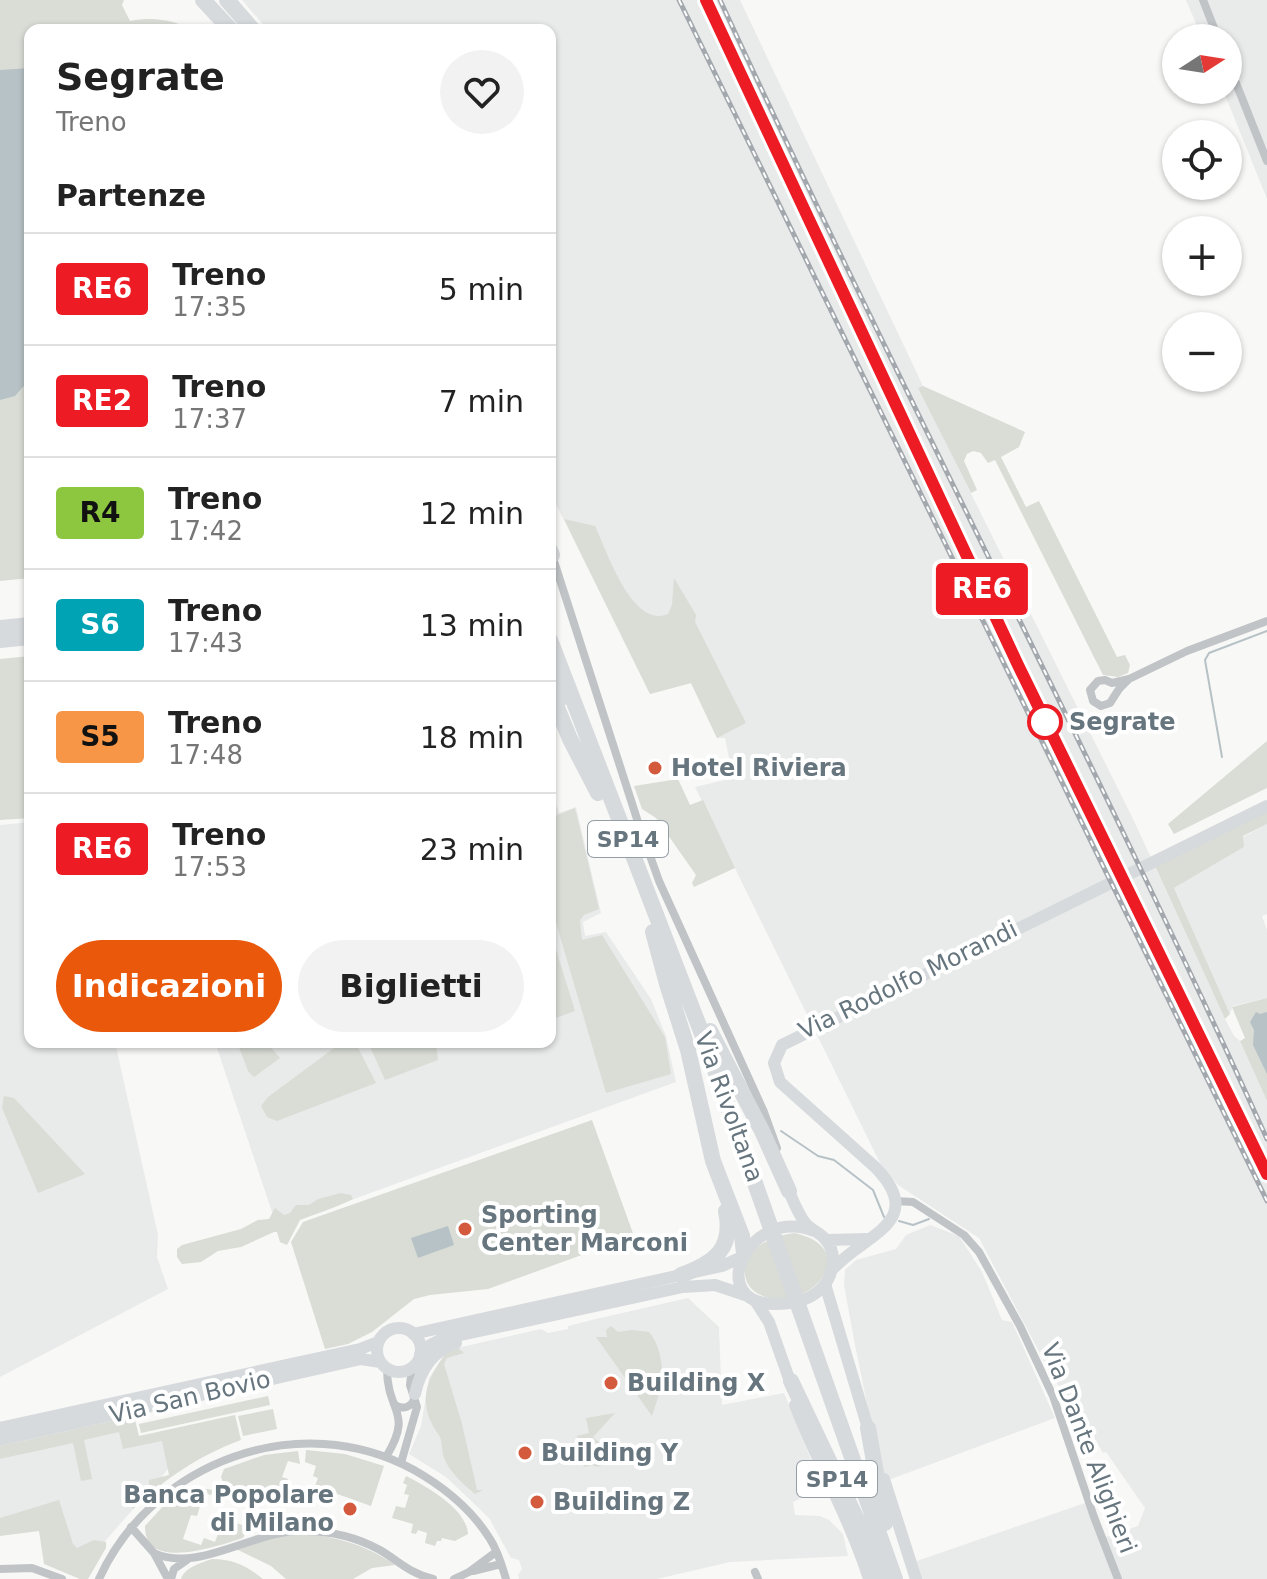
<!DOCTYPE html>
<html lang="it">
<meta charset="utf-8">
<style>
:root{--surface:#fff;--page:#f2f2f2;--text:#222;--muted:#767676;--line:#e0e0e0;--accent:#ea580c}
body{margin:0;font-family:"DejaVu Sans",sans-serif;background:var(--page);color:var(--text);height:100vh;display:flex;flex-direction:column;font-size:30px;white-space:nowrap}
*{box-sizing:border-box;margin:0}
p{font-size:26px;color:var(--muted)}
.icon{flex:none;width:44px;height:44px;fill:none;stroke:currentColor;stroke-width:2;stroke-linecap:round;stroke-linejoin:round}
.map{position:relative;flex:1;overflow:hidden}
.side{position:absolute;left:24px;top:24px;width:532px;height:1024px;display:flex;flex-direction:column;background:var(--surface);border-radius:16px;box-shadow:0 2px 6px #0004}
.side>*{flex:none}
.badge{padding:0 16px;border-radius:6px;font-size:28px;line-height:52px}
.needle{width:52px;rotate:78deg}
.buttons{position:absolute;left:1162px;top:24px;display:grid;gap:16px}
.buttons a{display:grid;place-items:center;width:80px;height:80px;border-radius:50%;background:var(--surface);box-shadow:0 2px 6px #0004;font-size:40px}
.map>.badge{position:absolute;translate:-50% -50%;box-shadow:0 0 0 4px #fff}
h2{padding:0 32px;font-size:30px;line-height:72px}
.round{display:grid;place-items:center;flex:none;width:84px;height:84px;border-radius:42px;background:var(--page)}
.summary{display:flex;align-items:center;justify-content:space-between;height:136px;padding:0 32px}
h1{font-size:38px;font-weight:700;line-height:60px}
.button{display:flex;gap:16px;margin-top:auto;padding:16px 32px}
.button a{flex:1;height:92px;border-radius:48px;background:var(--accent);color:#fff;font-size:32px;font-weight:700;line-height:92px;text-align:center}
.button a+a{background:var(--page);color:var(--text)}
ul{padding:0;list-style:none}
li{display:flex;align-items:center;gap:24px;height:112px;padding:0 32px;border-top:2px solid var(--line)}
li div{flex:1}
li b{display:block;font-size:30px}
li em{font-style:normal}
li .badge{min-width:88px;font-weight:700;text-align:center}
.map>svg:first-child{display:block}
</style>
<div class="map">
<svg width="1267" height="1579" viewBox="0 0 1267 1579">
<rect width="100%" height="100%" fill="#f8f8f6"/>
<!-- built -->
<path fill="#e9eaea" d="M242 0H740L923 386 919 389 1134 821 1225 1019 1234 1036 1240 1041 1267 1101V1579H920L914 1562 1085 1503 1103 1538 1138 1526 1145 1508 1106 1452 1103 1453 1086 1424 1053 1378 979 1238 898 1185 881 1165 695 787 733 778 725 738H717L691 683 650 694 550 492V30H268Z
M1186 0H1267V199L1223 90H1228V38H1202Z
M550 785 559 813 576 807 601 913 583 922 585 936 606 932 651 999 666 1036 676 1082 277 1227 215 1042H550Z
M30 822V1042H115L158 1235 157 1257 168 1289 0 1377V825Z
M1267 824V914L1262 916 1267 930V998L1233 1006 1230 1014 1174 888 1244 847 1243 837Z
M930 1225 959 1236 982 1272 1002 1320 1012 1322 1055 1418 883 1482 855 1345 844 1285 845 1270 856 1260 896 1249 906 1235Z
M688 1298 719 1327 722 1405 784 1393 819 1479 810 1494 793 1502 795 1515 820 1516 829 1520 843 1534 848 1556 730 1562 657 1579H519L518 1575 522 1569 519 1560 511 1558 489 1518 446 1477 409 1454 421 1426 429 1378 448 1350 541 1329 548 1333 568 1329V1326L596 1319Z
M131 1429 136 1441 171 1435 176 1460 100 1547 71 1552 57 1516 0 1522V1459Z"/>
<!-- green -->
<path fill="#d9ddd6" d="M0 0H124L122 5 130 21C153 17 171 19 192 30H30V578L0 581Z
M923 386 1025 432 1019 447 1001 457 1026 507 1039 501 1117 657 1125 655 1130 665 1128 673 1118 677 1103 675 995 460 988 463 981 453 973 451 967 454 964 461 977 490 971 493 918 388Z
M564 519 595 526C607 551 632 629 668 614L672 605 674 578 696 615 695 622 746 723 717 738 691 683 650 694Z
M30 656V818L0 820V659Z
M1267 741V788L1174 834 1168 824Z
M678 779 690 805 703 800 735 868 694 887 692 883 696 875 656 818 642 809 634 786Z
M575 808 599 909 584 915 580 920 582 940 602 935 665 1037 671 1074 606 1093 550 902V818Z
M1267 811V824L1243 836 1244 847 1174 888 1230 1014 1225 1019 1155 866Z
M550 930 575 1011 550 1020Z
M1267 998V1101L1240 1041 1245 1038 1232 1007Z
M237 1042H266L280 1058 254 1077 248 1071Z
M349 1042H355L376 1083 277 1121 267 1117 261 1106 268 1097 337 1046Z
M368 1042H436L438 1060 385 1080Z
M4 1096 14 1098 85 1174 38 1193 2 1108Z
M592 1120 634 1236 488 1289 430 1295 414 1299 372 1332 348 1344 325 1349 291 1242 303 1222Z
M341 1193 351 1195 353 1199C335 1208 318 1213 300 1220L287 1245 280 1242 277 1232H274L241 1247 218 1251 201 1262 182 1264 177 1257V1249L182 1245 241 1229 258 1220 269 1219 275 1208 284 1215 290 1213 296 1205H309L318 1199Z
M794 1233C862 1247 814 1311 766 1297 740 1290 738 1261 759 1246 770 1238 781 1235 794 1233Z
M611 1326 618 1332 632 1330 649 1332C661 1346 663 1367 662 1385L657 1387 660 1391 652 1416 596 1337H607L606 1330Z
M458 1348 464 1353 447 1358 444 1364 462 1424 477 1490H483L475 1494C463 1484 448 1471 443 1455 442 1449 442 1442 440 1437 438 1433 435 1430 433 1426 417 1395 430 1375 448 1350Z
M268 1396 270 1405 141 1433 139 1424Z
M273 1409 277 1429 243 1436 238 1416Z
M615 1413 593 1437 613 1455 624 1444 628 1447 598 1467 592 1465 584 1467 577 1436 589 1433 586 1418Z
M235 1415 241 1440C198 1456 166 1478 133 1509L129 1490 149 1486V1480L169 1475 162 1441 123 1449 119 1432 84 1440 92 1479 81 1481 73 1443 0 1459V1446L134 1416 139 1436Z
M306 1450 345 1454 384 1466 371 1506 315 1486 318 1478 313 1476 316 1466 305 1462Z
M298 1451 300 1464 288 1461 282 1477 288 1479 285 1490 290 1492 287 1502 277 1499 279 1493 267 1490 264 1495 248 1490 244 1501 223 1491 225 1487 221 1477 224 1469 264 1455Z
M406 1476C426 1486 467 1509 468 1534L455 1541 442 1538 441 1541H437L435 1546 425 1543 427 1533 418 1530 416 1534 411 1533 413 1524 392 1518 396 1506 405 1508 409 1495 404 1494 407 1485 403 1483Z
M190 1486 213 1490 211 1495 204 1493 197 1516 191 1515 183 1539 201 1545 204 1538 215 1542 220 1528 213 1525 216 1516 248 1527 243 1538C220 1545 144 1573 145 1526L166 1503Z
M59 1500 73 1544 77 1548 94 1540 106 1542V1548L88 1579H80L44 1564 39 1531 0 1536V1518Z
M310 1534C343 1539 368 1546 395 1565L372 1568 353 1579H286L271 1566 236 1549 269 1537Z
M212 1559C233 1559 247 1566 263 1579H181C185 1567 201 1563 212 1559Z"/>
<!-- water -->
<path fill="#b7c2c6" d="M30 68V379L15 396 0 400V70Z
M1256 1012 1260 1014 1267 1012V1074L1253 1045 1254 1030 1250 1022Z
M448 1226 454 1245 418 1258 411 1238Z"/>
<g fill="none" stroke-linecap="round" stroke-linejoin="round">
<!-- stream -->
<path stroke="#b7c2c6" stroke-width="2" d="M1222 757 1205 660 1209 653 1267 631
M781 1131 818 1156 834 1160 873 1190 884 1217
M899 1221 913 1225 929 1219"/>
<!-- street -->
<path stroke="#c0c4c7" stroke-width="8" d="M1203 0 1218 38
M1228 63 1267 161
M552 555 637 819 659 881 764 1112 777 1148
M1129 679 1119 689 1110 703 1101 706 1093 701 1090 690 1098 681 1105 680 1112 683 1129 679 1187 651 1267 621
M895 1201 913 1202 964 1235 979 1252 1020 1326 1053 1396 1094 1517 1118 1579
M394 1404C400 1409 408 1409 413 1402L415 1395
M386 1457C414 1411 387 1413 387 1369
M401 1463 417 1407 410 1385 412 1367
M131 1527 154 1553 168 1579
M154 1553C196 1573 251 1533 296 1531 325 1530 355 1536 380 1550 400 1562 409 1573 433 1579
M0 1569 32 1568 62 1579
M473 1571 501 1564
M755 1572 758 1579
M99 1579C152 1462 299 1407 414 1470 444 1487 472 1510 490 1539 498 1551 502 1566 506 1579
M171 1579 174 1569 187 1560
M454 1579 469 1572 496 1552"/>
<!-- secondary -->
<path stroke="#d6dadd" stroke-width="12" d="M789 1191C794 1203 798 1214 806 1224 812 1230 820 1233 825 1239 840 1256 832 1282 816 1293 804 1302 789 1304 775 1304 704 1304 748 1205 814 1231
M826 1240 868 1239
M831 1271C861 1235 930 1223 875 1167L780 1082 774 1063 782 1045 1267 806
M825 1284 870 1435
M756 1302 769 1322 792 1387
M377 1350a22 22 0 1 1 44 0a22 22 0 1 1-44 0Z
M413 1334 722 1266 742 1257
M420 1354 428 1346 442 1339 683 1287 715 1285 748 1296
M415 1394C420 1371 432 1351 456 1343
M795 1405C818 1464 850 1519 869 1579
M0 1428 360 1349 378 1342
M0 1440 361 1359 380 1362
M884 1479 916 1579"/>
<!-- highway -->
<path stroke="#d6dadd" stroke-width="16" d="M203 0 231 30
M227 0 253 30
M550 550 552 555
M0 628 30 625
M0 640 30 637
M550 640 704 1039 895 1579
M550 673 560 699
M551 693 570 739 598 793
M653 932 667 984 688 1050 713 1161 742 1236 744 1253
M710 1031 762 1131 789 1191
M681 1275C714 1263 734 1249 726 1211
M791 1381 859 1524 880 1579
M868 1428 885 1523"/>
<!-- rail casing -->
<g stroke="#a2a8ad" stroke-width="5">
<path id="rail" d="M679 0 1267 1201
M706 0 1029 688 1267 1174
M720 0C896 382 1093 755 1267 1139"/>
</g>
<!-- rail -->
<use href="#rail" stroke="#fff" stroke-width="2" stroke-dasharray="6" stroke-linecap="butt"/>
</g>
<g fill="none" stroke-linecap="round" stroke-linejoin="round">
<!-- line casing -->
<g stroke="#fff" stroke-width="18">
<path id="line" d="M706 0 1018 665 1267 1174"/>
</g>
<!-- line -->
<use href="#line" stroke="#ed1c24" stroke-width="12"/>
</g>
<!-- markers -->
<circle fill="#fff" stroke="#ed1c24" stroke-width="4" cx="1045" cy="722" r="16"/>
<g fill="#d35a3c" stroke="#fff" stroke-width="3">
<circle cx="655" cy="768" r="8"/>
<circle cx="465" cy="1229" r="8"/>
<circle cx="611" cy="1383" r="8"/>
<circle cx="525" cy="1453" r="8"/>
<circle cx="537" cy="1502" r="8"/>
<circle cx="350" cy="1509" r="8"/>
</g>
<g text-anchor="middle" stroke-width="8" stroke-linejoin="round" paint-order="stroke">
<!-- shield labels -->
<g fill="#fff" stroke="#949ea5" stroke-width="2">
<rect x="588" y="821" width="80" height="36" rx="6"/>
<rect x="797" y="1461" width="80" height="36" rx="6"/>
</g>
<g font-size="22" font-weight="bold" fill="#66757e">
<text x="628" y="847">SP14</text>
<text x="837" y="1487">SP14</text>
</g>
<!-- stop labels -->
<g font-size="24" font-weight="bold" fill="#66757e" stroke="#fff" text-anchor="start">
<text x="1069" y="730">Segrate</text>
</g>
<!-- poi labels -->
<g font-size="24" font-weight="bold" fill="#66757e" stroke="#fff" text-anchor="start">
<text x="671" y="776">Hotel Riviera</text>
<text x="481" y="1223">Sporting<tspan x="481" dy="28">Center Marconi</tspan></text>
<text x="627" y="1391">Building X</text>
<text x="541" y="1461">Building Y</text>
<text x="334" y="1503" text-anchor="end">Banca Popolare<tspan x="334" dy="28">di Milano</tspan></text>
<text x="553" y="1510">Building Z</text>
</g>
<!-- street labels -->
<g font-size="24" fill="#66757e" stroke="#fff">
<text transform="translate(908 980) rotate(-26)" y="8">Via Rodolfo Morandi</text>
<text transform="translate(729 1107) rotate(70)" y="8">Via Rivoltana</text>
<text transform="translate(190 1397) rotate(-13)" y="8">Via San Bovio</text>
<text transform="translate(1089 1448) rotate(69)" y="8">Via Dante Alighieri</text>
</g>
</g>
</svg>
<div class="buttons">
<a><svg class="needle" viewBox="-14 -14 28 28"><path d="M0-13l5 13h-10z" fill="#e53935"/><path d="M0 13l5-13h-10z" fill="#767676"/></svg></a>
<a><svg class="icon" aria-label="locate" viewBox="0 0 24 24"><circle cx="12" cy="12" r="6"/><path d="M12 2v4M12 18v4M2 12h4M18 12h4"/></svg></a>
<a>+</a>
<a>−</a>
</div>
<b class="badge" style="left:982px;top:589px;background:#ed1c24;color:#fff">RE6</b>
<section class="side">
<div class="summary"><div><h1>Segrate</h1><p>Treno</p></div><a class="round"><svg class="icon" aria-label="heart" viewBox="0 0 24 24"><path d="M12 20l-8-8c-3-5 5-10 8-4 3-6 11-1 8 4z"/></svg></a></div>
<h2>Partenze</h2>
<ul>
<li><span class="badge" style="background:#ed1c24;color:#fff">RE6</span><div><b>Treno</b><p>17:35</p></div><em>5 min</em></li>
<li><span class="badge" style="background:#ed1c24;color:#fff">RE2</span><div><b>Treno</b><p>17:37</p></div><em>7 min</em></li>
<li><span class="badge" style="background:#8dc63f;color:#111">R4</span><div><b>Treno</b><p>17:42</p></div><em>12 min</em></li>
<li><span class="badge" style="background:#00a3b4;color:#fff">S6</span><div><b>Treno</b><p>17:43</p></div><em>13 min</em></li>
<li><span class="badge" style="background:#f79647;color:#111">S5</span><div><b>Treno</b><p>17:48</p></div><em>18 min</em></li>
<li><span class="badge" style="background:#ed1c24;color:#fff">RE6</span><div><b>Treno</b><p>17:53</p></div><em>23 min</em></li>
</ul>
<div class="button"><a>Indicazioni</a><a>Biglietti</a></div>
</section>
</div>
